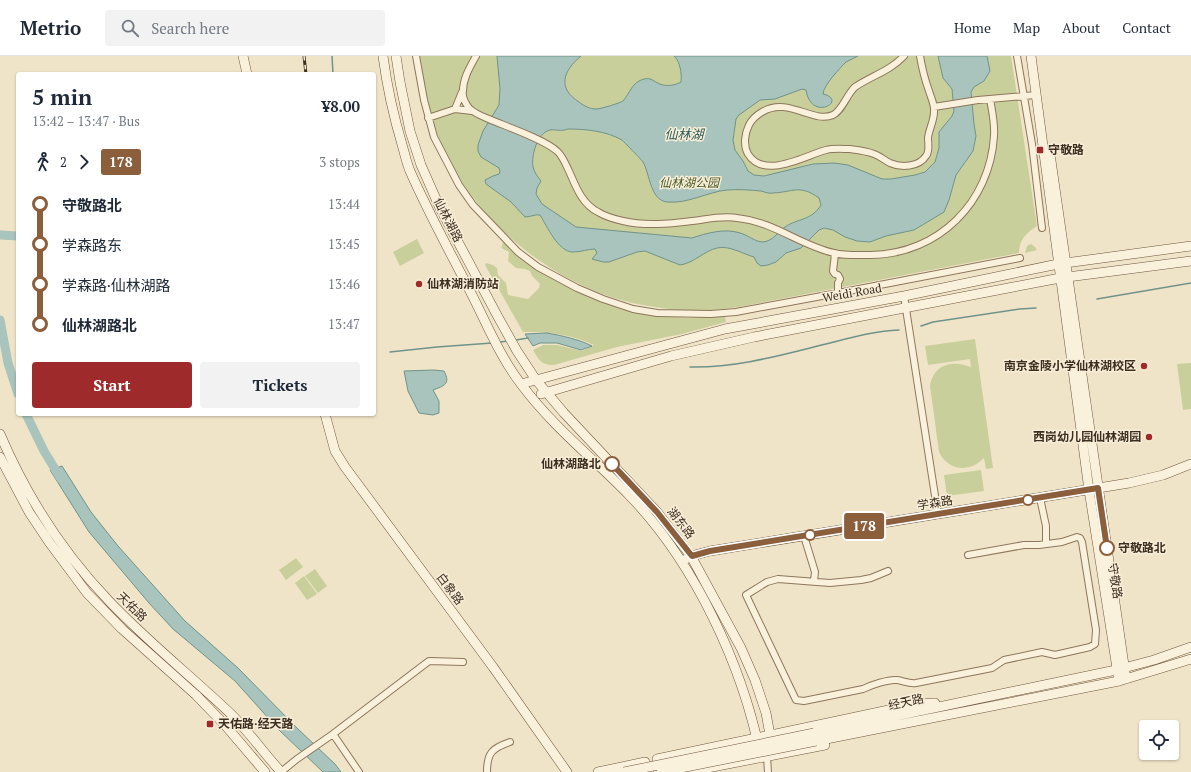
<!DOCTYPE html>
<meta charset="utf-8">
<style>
:root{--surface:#fff;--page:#f2f2f3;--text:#1f2937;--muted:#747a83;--line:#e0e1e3;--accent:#9e2a2b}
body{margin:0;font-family:"PT Serif","Noto Sans SC",serif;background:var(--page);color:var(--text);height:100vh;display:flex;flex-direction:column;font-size:15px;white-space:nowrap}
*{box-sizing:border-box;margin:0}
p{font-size:13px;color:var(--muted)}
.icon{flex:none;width:22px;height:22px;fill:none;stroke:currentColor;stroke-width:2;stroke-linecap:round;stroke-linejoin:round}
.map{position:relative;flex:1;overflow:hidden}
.panel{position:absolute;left:16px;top:16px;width:360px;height:344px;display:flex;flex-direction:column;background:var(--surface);border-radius:4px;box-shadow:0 1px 3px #0004}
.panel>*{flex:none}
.badge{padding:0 8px;border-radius:3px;font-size:14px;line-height:26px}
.fabs{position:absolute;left:1139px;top:664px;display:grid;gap:8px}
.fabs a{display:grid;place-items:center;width:40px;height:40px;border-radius:4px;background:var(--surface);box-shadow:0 1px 3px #0004;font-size:20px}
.map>.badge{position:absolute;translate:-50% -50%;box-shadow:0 0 0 2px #fff}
.legs{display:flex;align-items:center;gap:6px;height:44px;padding:0 16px;font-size:13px}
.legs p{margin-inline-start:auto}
.overview{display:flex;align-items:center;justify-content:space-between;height:68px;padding:0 16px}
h1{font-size:22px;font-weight:700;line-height:30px}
.primary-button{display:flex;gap:8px;margin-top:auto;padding:8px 16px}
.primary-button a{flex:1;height:46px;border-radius:4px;background:var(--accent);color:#fff;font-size:16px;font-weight:700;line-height:46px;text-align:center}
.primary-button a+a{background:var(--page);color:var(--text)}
ul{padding:0 16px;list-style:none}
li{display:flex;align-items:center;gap:14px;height:40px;font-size:15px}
li i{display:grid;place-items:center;width:6px;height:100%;margin:0 5px;background:currentColor}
li i::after{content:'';width:10px;height:10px;margin:-5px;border:3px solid;border-radius:50%;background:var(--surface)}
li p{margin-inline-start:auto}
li:first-child i{background:linear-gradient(#0000 50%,currentColor 0)}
li:last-child i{background:linear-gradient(currentColor 50%,#0000 0)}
header{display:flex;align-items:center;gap:24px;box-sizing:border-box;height:56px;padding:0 20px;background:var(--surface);border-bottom:1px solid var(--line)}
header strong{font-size:19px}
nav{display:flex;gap:22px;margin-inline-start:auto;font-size:14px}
.search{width:280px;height:36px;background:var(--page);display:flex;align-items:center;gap:10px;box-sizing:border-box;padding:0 14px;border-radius:4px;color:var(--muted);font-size:15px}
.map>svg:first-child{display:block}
</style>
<header>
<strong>Metrio</strong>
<div class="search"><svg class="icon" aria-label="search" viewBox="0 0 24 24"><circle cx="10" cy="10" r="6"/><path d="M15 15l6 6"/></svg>Search here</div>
<nav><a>Home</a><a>Map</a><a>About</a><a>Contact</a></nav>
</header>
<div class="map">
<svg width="1191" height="716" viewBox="0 0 1191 716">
<rect width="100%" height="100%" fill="#f0e4c8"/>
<!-- green -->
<path fill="#c9cf9b" d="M419 0H1011L1037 170C1026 177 1019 184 1019 197L739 251C724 253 709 255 694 255 679 255 663 252 648 250 554 235 462 157 432 66 425 44 423 22 419 0Z
M417 183 424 197 400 210 393 196Z
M503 186 538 214 556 225 574 234 609 248 664 260 688 262 725 260 726 266 682 278 617 291 554 309C541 309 539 304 533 294L543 289H557L582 295 594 289C569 278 550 276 523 276L485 209 486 207 493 209 497 212 498 219 506 227 508 239 528 243 539 232 540 228 532 220 530 215 525 213 516 212 508 205 509 196 501 192Z
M1031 188 1035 191 1037 194 1025 197 1027 190Z
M975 283 993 412 986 413 984 402C970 417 948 415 939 396L930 330C934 307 953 304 971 311L970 303 928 309 925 290Z
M1191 307V353L1183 354 1177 308Z
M981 414 984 435 947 440 944 419Z
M296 502 303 511 286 524 279 514Z
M315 513 327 530 318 537 305 520Z
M304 520 317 538 307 544 295 527Z"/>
<!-- water -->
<path fill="#a9c4bc" stroke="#6f938a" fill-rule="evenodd" d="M497 0H581C563 15 557 32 579 46 584 50 590 53 596 53 601 53 620 47 623 45 630 37 632 26 644 23 651 21 654 26 660 28 667 31 676 29 681 26 682 18 680 5 674 0H858C854 2 850 4 846 6 840 12 823 30 823 38 849 44 811 67 806 34L802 33 775 43 760 44 739 59 736 63 733 84 735 94 743 105 748 115 754 119 764 120 813 108 834 107 848 109 882 123H891L915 119 925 116 935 106 939 92V76L952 60 954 55 952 33 943 22 938 0H987L990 15 984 25 974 31 971 36 974 68 976 80 973 95 956 119 949 144 944 156 914 174 886 180 870 186 857 185 845 181 833 174 824 172 819 174 801 192 786 197 776 206 768 209 761 210 757 207 754 201C743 198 729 189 717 192 704 195 694 207 680 209L645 195 637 196 609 206H603L592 203 597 197 595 193C588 193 581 196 573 196 558 196 547 170 540 159 535 158 531 161 525 161L511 146 486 128 485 124 493 120 499 118 500 115 499 112 481 101 478 95V89L483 75 499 49 500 33ZM568 73C586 73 606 75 622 84 624 86 641 103 643 106 650 118 650 144 667 146 688 148 707 136 727 134 738 133 750 134 761 135 765 136 769 138 773 137 794 136 799 128 819 142L821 149C811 165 798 162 785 171 778 176 773 185 763 186 755 186 748 179 740 177 725 172 707 177 692 182L576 171 542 148 536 138 537 132 541 125C538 121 534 116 533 111 531 100 537 77 550 74 557 73 560 76 568 73Z
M547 277C563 280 578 283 592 290L581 294 557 287H540L533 290 525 278Z
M434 314 444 315C451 328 444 330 433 334L439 345V357L433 359 419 357 408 335 404 315Z
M62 410 91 456 118 490 185 565 238 612 299 674 335 708 341 716H323L279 674 235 625 173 573 149 547 89 476 50 414Z"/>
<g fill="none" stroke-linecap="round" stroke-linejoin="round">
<!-- stream -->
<path stroke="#6f938a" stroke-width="1.5" d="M332 0 333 18
M1097 243 1191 227
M921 270 933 266 1020 253 1036 252
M516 284 528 282
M500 286 508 285
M390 296 437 291 492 287
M690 311C737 312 781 299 826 288 850 282 874 275 899 274"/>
<!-- river -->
<path stroke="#a9c4bc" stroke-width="9" d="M0 179 18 180
M0 264 8 307 18 338
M26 358 44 395 61 423"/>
<!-- street casing -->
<g stroke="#8d765c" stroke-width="8">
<path id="street" d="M416 0 424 44 434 81 459 129 473 149 518 196 538 211 577 232 603 243 633 253 657 257 711 258 736 256 838 237 1020 202
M476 0C470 11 463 22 463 35 462 40 465 47 469 52 475 58 484 61 491 64 508 71 546 84 558 96 563 101 566 109 569 115 576 131 582 148 598 156 606 161 614 163 623 165 649 171 674 167 700 164 713 162 725 160 737 162 775 166 799 189 834 197 846 200 859 199 871 199 939 198 990 146 994 80 995 67 992 55 990 43
M904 0C890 15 871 20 855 31 847 38 842 55 833 59 813 68 788 40 762 56 757 59 752 63 749 69 745 77 743 89 748 98 764 124 804 100 826 94 834 92 843 93 850 93 858 94 867 95 874 98 880 100 884 104 890 107 901 112 919 111 926 100 930 95 928 88 928 82 929 73 934 65 934 56 935 49 931 42 929 35 925 24 922 12 920 0
M1017 0 1032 88 1042 172
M934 51 978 44 1036 39
M455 53 462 36
M428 62 455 53 472 55
M835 198 833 215 835 218 838 219 840 223 838 227V237
M904 240 938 459
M1040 442 1046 470V487
M804 480 815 516 814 525
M888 515 871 522 861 524 830 527 778 523 767 526 746 539 796 644 804 645 863 633C871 629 889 623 897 624 904 625 909 628 916 627L992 612 1004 604 1042 596 1055 599 1090 591 1095 588 1096 574 1082 486 1080 482 1077 481 1062 486 1039 489H1024L968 499
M333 678 359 716
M767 701 768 716
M281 716 297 703 333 678 429 605 463 606
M487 716C487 697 492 692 510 686"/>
</g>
<!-- secondary casing -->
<g stroke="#6f573f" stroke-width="10">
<path id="secondary" d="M243 0 247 18
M383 0C387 31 394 62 403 92 405 99 407 108 410 115 428 156 450 196 470 235 486 266 500 301 521 328 553 371 593 402 629 439 695 507 743 610 761 702
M396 0 400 26 410 75 421 109 440 152 498 261 517 295 536 324 564 357 657 456 691 500 741 592 755 624 766 657 770 679 767 701
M1031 0 1089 434 1119 625
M1050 98 1126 623
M521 328 725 273 904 240 1058 208 1191 190
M541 338 671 300 754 281 1060 222 1191 205
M325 358 335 395 345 411 493 611 567 716
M0 378C26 439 63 497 109 545 147 585 191 620 231 658 249 676 264 697 281 716
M0 401 29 456 49 486 87 537 122 573 196 639 225 669 265 716
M686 503 691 500 710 495 1129 427 1163 419 1191 408
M814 677 1116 614 1154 604 1191 591
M816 685 1119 625 1191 603
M662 715 657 703 917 648 935 647
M598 716 645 706 649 716
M687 716 825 689"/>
</g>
<!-- street -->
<use href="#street" stroke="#faf1dc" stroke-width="6"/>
<!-- secondary -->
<use href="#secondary" stroke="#faf1dc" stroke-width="9"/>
<!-- rail casing -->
<g stroke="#3d2e20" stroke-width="3">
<path id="rail" d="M304 0 306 18"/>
</g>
<!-- rail -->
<use href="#rail" stroke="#f7eed8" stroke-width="1.5" stroke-dasharray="4.5" stroke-linecap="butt"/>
<!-- secondary-bridge casing -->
<g stroke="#6f573f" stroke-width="10" stroke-linecap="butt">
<path id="secondary-bridge" d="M624 716 814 677
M661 716 816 685"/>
</g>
<!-- secondary-bridge -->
<use href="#secondary-bridge" stroke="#faf1dc" stroke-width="9"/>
</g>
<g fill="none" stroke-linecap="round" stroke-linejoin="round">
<!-- line-1 casing -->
<g stroke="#fff" stroke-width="9">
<path id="line-1" d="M612 408 657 456 692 500 710 495 1098 432 1107 492"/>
</g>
<!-- line-1 -->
<use href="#line-1" stroke="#8b5e3c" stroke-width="6"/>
</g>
<!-- markers -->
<g fill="#9e2a2b" stroke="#f7eed8" stroke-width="1.5">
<rect x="1036" y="90" width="8" height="8" rx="2"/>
<circle cx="419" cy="228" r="4"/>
<circle cx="1144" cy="310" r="4"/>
<circle cx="1149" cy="381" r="4"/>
<rect x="206" y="664" width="8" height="8" rx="2"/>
</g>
<g fill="#fff" stroke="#8b5e3c" stroke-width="2">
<circle cx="612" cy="408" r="7"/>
<circle cx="1028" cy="444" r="5"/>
<circle cx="810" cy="479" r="5"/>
<circle cx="1107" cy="492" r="7"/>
</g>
<g text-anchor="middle" stroke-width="3" stroke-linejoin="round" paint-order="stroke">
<!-- poi labels -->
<g font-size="12" font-weight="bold" fill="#3d2e20" stroke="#f7eed8" text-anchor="start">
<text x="1048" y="98">守敬路</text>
<text x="427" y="232">仙林湖消防站</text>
<text x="1136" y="314" text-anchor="end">南京金陵小学仙林湖校区</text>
<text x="1141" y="385" text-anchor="end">西岗幼儿园仙林湖园</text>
<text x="218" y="672">天佑路·经天路</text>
</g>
<!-- park labels -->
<g font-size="12" font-style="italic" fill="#4d5a26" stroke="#f7eed8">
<text x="689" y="131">仙林湖公园</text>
</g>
<!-- street labels -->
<g font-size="12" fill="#3d2e20" stroke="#f7eed8">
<text transform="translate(448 164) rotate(63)" y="4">仙林湖路</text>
<text transform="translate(852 237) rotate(-10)" y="4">Weidi Road</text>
<text transform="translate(935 447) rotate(-9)" y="4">学森路</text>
<text transform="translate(681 467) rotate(52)" y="4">湖东路</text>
<text transform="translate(1115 525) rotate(81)" y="4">守敬路</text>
<text transform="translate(450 533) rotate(53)" y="4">白象路</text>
<text transform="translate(132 551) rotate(44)" y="4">天佑路</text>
<text transform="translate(906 646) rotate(-12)" y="4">经天路</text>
</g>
<!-- stop labels -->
<g font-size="12" font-weight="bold" fill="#3d2e20" stroke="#f7eed8" text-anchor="end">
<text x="601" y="412">仙林湖路北</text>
<text x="1118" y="496" text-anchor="start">守敬路北</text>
</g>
<!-- water labels -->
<g font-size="13" font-style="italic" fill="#2f5d5a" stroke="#f7eed8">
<text x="684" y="83">仙林湖</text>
</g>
</g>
</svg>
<div class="fabs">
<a><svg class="icon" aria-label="locate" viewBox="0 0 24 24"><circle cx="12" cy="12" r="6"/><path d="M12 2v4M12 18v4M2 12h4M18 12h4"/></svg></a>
</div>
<b class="badge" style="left:864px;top:470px;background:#8b5e3c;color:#fff">178</b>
<section class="panel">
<div class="overview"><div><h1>5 min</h1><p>13:42 – 13:47 · Bus</p></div><b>¥8.00</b></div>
<div class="legs"><svg class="icon" aria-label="walk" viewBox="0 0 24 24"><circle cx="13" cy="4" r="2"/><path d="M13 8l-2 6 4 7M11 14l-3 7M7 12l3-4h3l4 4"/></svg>2<svg class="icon" aria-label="forward" viewBox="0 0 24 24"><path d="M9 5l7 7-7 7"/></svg><b class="badge" style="background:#8b5e3c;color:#fff">178</b><p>3 stops</p></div>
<ul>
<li><i style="color:#8b5e3c"></i><b>守敬路北</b><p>13:44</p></li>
<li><i style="color:#8b5e3c"></i><span>学森路东</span><p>13:45</p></li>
<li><i style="color:#8b5e3c"></i><span>学森路·仙林湖路</span><p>13:46</p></li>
<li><i style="color:#8b5e3c"></i><b>仙林湖路北</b><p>13:47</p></li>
</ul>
<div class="primary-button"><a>Start</a><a>Tickets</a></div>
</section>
</div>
